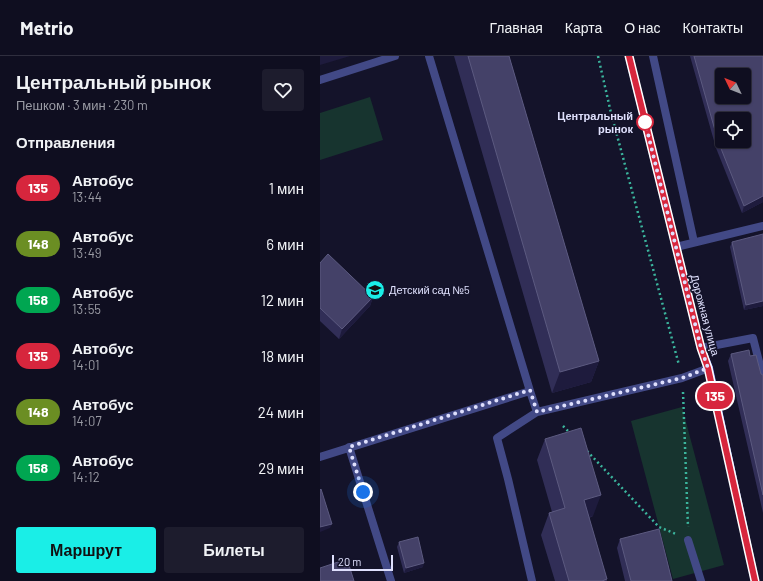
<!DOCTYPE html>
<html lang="ru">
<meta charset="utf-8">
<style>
:root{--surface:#0f0e20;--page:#1d1c2d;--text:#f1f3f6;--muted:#9b9ca5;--line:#2f2e3e;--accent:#1aeee7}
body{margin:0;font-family:Barlow,sans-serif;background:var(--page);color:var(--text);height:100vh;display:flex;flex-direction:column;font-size:15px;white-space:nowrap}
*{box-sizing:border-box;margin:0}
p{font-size:13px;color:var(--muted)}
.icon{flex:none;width:22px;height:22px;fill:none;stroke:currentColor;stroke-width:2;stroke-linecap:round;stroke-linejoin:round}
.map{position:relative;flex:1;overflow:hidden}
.sheet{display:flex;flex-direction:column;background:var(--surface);width:320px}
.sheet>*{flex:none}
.badge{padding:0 8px;border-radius:13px;font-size:14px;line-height:26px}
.needle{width:26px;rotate:313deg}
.tools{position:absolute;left:395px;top:12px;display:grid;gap:8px}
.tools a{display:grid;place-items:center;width:36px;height:36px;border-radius:4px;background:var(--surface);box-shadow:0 1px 3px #0004,0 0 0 1px var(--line);font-size:20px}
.scale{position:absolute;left:12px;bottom:10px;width:61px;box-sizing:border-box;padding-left:4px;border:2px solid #dfe0fd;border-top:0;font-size:11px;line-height:14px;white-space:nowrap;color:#dfe0fd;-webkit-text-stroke:3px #14132a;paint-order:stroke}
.you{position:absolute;width:20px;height:20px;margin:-10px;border:3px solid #fff;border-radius:50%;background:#1a73e8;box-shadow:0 0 0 6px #1a73e833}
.map>.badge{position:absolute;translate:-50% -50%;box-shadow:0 0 0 2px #fff}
h2{padding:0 16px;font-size:15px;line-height:36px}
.round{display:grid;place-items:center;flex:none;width:42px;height:42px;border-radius:4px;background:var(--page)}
.head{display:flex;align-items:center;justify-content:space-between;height:68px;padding:0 16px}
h1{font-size:19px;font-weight:800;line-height:30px}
.primary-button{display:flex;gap:8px;margin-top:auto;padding:8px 16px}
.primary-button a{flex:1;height:46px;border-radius:4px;background:var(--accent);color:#111;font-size:16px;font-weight:800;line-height:46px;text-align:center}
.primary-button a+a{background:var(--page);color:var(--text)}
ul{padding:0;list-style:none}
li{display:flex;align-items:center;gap:12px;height:56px;padding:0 16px}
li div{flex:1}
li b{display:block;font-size:15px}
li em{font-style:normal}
li .badge{min-width:44px;font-weight:700;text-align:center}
header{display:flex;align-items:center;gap:24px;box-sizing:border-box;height:56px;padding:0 20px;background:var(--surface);border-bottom:1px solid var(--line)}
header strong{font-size:19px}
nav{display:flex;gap:22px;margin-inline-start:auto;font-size:14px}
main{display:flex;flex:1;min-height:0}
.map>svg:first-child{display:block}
</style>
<header>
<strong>Metrio</strong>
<nav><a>Главная</a><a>Карта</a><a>О нас</a><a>Контакты</a></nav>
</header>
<main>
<section class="sheet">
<div class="head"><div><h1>Центральный рынок</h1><p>Пешком · 3 мин · 230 m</p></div><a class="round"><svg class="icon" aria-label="heart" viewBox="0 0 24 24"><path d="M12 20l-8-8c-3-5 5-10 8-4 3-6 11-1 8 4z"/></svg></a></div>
<h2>Отправления</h2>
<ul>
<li><span class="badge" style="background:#d7263d;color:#fff">135</span><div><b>Автобус</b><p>13:44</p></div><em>1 мин</em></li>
<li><span class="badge" style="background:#6b8e23;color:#fff">148</span><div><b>Автобус</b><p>13:49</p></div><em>6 мин</em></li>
<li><span class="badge" style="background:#00a651;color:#fff">158</span><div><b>Автобус</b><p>13:55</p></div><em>12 мин</em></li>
<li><span class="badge" style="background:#d7263d;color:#fff">135</span><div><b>Автобус</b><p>14:01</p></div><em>18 мин</em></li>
<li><span class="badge" style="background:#6b8e23;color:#fff">148</span><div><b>Автобус</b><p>14:07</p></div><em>24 мин</em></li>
<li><span class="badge" style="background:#00a651;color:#fff">158</span><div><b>Автобус</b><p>14:12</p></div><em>29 мин</em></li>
</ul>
<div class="primary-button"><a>Маршрут</a><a>Билеты</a></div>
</section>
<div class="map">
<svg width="443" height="525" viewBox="0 0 443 525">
<rect width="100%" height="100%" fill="#14132a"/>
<!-- green -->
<path fill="#17342f" d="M50 41 63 84 0 104V57Z
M362 351 404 509 353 523 311 365Z"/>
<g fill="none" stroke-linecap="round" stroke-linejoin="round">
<!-- path -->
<path stroke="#3bb59d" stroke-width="2.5" stroke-dasharray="2 3" stroke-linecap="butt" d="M278 0 291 57 359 309
M363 336 368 471
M243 370 250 377
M267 395 339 471 356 478"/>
<!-- lane -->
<path stroke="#424986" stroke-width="8" d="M109 0 210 335
M333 0 374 186
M0 24 75 0
M356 191 443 170
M381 292 433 282 443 321
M29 391 71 525
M0 401 210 335 217 356
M368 484 381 525
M212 525 188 423 177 382 217 356 362 322 389 312"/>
<!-- secondary -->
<path stroke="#7e8bf5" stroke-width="8" d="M309 0 381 292 389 312 435 525"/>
</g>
<!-- wall -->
<path fill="#312e57" d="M134 0H189L279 305 271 326 232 337Z
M370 0H443V146L422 157 396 92Z
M412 186 443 250 424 254 410 191Z
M0 207 53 241 50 250 19 283 0 265Z
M411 298 430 300 441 318 443 319V457L408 305Z
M225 383 273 460 269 462 287 525H235L221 479 229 457 232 456 217 404Z
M300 483 352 525H305L297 492Z
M79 486 103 511 84 517 77 491Z"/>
<!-- shaded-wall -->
<path fill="#1e1b3d" d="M0 0H30L0 9Z
M443 140V146L422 157 424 150Z
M53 241 50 250 19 283 22 273Z
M443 245V250L424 254 426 249Z
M279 305 271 326 232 337 240 316Z
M281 439 273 460 256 465 264 444Z
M12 468 10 472 0 476V471Z
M104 507 103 511 84 517 86 512Z"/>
<!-- building -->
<path fill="#444168" stroke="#5c5a80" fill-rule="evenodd" d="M148 0H189L279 305 240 316Z
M374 0H443V140L424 150 398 85ZM402 19H424V41H402ZM402 63H424V85H402Z
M443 178V245L426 249 412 186Z
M8 198 53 241 22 273 0 252V207Z
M429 294 430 300 436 299 441 318 443 319V439L411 298Z
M261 372 281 439 264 444 287 523 282 525H249L229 457 245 452 225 383Z
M1 433 12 468 0 471V434Z
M339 473 352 525H311L300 483Z
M98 481 104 507 86 512 79 486Z
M27 503 34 525H0V512Z"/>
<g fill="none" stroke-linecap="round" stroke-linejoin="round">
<!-- line casing -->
<g stroke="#fff" stroke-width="9">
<path id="line" d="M309 0 381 292 388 312 435 525"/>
</g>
<!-- line -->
<use href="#line" stroke="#d7263d" stroke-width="6"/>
<!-- walk -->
<path stroke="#dfe0fd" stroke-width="4" stroke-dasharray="0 7.2" d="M43 436 29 391 210 334 217 356 362 322 388 312 381 292 325 66"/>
</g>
<!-- icons -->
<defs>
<g id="school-disc" transform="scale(1)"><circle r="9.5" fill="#1aeee7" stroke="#14132a"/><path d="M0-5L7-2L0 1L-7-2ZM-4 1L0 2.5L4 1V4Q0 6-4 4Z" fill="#111"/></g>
</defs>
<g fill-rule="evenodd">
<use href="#school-disc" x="55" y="234"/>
</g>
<!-- markers -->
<circle fill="#fff" stroke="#d7263d" stroke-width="2" cx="325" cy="66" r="8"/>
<g text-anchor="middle" stroke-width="3.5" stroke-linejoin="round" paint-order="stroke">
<!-- stop labels -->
<g font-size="11" font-weight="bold" fill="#dfe0fd" stroke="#14132a" text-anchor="end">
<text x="313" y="64">Центральный<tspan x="313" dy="13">рынок</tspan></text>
</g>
<!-- poi labels -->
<g font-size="11" fill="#dfe0fd" stroke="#14132a" text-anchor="start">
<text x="69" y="238">Детский сад №5</text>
</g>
<!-- street labels -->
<g font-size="11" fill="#dfe0fd" stroke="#14132a">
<text transform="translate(385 259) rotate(75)" y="4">Дорожная улица</text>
</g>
</g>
</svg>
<div class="tools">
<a><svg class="needle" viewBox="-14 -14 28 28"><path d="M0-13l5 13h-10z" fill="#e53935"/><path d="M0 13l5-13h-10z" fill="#9b9ca5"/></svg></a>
<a><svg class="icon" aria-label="locate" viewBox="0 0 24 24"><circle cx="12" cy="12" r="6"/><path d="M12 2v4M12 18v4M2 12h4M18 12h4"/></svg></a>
</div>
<div class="scale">20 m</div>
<div class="you" style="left:43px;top:436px"></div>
<b class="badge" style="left:395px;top:340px;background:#d7263d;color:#fff">135</b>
</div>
</main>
